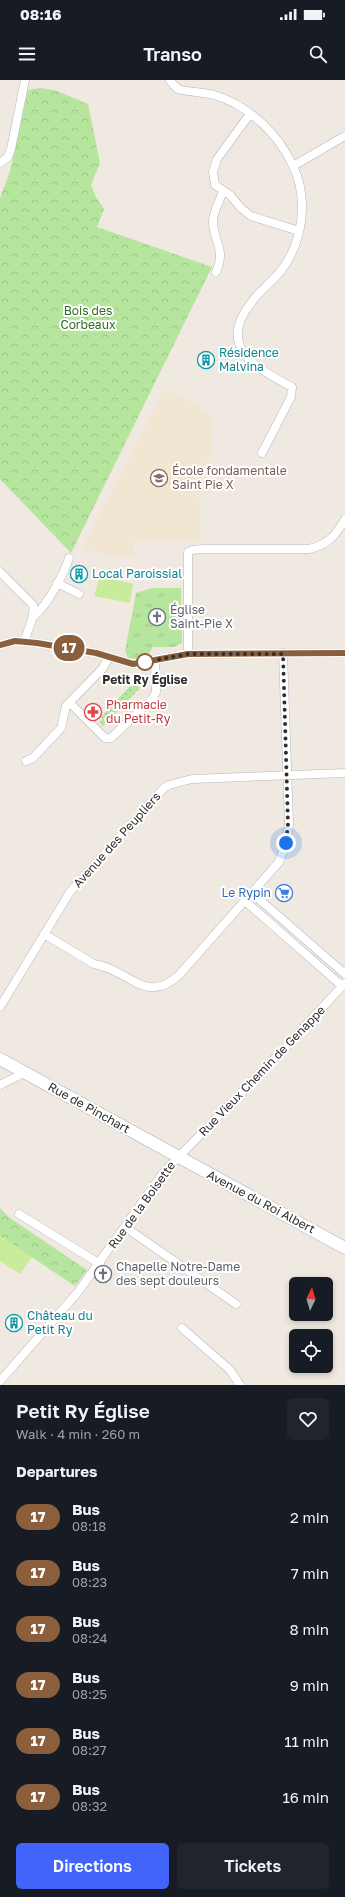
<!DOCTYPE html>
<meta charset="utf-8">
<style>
:root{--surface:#171b24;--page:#20242c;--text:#f1f3f6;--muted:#9ea1a6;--accent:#4264fb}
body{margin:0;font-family:"Golos Text",sans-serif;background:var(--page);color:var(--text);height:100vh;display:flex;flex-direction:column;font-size:15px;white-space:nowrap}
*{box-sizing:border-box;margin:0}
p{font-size:13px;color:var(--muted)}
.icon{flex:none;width:22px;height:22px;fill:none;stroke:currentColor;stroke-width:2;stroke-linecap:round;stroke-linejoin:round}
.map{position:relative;height:1305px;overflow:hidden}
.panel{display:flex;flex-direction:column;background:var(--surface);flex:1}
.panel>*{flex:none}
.badge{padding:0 8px;border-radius:13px;font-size:14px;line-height:26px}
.needle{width:26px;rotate:5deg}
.fabs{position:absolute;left:289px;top:1197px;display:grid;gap:8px}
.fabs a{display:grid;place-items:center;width:44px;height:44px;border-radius:6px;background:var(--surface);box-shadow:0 2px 6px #0003;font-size:20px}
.you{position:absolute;width:20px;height:20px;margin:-10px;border:3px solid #fff;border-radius:50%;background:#1a73e8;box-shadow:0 0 0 6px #1a73e833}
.map>.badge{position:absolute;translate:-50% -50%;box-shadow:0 0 0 2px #fff}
h2{padding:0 16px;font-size:15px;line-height:36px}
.round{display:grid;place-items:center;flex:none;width:42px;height:42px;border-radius:6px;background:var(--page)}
.overview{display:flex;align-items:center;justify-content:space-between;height:68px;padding:0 16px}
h1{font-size:19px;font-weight:600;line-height:30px}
.primary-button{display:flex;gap:8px;margin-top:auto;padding:8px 16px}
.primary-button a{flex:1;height:46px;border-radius:6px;background:var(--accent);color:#fff;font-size:16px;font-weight:600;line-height:46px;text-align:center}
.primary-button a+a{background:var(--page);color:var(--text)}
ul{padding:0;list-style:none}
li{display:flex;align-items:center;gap:12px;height:56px;padding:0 16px}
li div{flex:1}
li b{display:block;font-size:15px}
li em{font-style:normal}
li .badge{min-width:44px;font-weight:700;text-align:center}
.status{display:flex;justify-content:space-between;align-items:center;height:28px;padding:0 20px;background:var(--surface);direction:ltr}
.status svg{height:11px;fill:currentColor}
header{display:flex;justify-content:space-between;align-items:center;height:52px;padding:0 16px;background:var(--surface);font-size:18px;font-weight:600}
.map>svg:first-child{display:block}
</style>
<div class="status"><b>08:16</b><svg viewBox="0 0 49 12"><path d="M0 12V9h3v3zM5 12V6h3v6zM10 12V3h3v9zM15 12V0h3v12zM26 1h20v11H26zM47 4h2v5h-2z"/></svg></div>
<header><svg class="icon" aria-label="menu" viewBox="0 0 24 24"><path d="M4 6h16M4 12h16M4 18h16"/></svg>Transo<svg class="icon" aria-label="search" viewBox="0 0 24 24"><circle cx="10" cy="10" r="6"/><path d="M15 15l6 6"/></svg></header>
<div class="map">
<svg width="345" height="1305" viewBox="0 0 345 1305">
<defs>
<pattern id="grass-dots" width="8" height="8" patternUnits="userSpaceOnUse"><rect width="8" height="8" fill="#b6e59e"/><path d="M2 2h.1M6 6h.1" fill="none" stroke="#9dc588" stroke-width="1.8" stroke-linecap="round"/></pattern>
<pattern id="forest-crowns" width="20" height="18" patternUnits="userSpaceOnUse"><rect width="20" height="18" fill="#b6e59e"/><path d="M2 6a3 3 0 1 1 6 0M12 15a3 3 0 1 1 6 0" fill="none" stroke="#9dc588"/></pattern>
<pattern id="park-tufts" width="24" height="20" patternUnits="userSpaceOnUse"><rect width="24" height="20" fill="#b6e59e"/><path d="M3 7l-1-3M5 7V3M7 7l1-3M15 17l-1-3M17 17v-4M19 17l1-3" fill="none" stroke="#9dc588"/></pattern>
</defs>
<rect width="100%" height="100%" fill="#efe9e1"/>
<!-- education -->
<path fill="#f0e6d1" d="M165 309 201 328 209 334 211 341 212 373 201 392 199 405 201 461 134 462 133 476 116 477 82 468Z"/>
<!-- grass -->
<path fill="url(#grass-dots)" d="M135 604 140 608 103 646 99 642 103 639 101 637 131 605 133 607Z"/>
<!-- forest -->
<path fill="url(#forest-crowns)" d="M40 8 55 10 88 24 100 83 91 105 96 117 104 129 97 147 212 187 71 473 0 399V118L10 91 28 10Z
M0 1128 10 1138 87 1190 75 1206 0 1156Z"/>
<!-- park -->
<path fill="url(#park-tufts)" d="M152 508H181L182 563 174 567H153C148 578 138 581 128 578L125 571 136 513Z"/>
<!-- pitch -->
<path fill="#c9ec9a" d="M100 496 133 504 130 523 94 516Z
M0 1156 32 1177 20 1194 0 1181Z"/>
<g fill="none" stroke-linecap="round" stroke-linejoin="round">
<!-- minor casing -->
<g stroke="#b4b7c1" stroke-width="9">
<path id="minor" d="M170 0C172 3 175 7 178 9 182 11 206 13 214 15 248 25 278 53 293 86 309 119 303 163 280 192 271 203 259 211 251 223 216 267 256 288 292 307L291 317 262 373
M250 34 217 79 213 92 215 105 230 115 241 128 251 136 299 151
M0 83 8 77 11 69 25 0
M293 86 345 56
M216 192C227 168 212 161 213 140 214 130 220 120 223 111
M0 492 33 525C36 537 27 549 25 561
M57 503 79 514
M34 536C47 526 64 494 69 478
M0 565 15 561 37 563 96 573 133 584 188 574 345 573
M188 574V472L192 470 203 469H309C327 465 336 456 345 439
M70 623 105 658H111L153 618 156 612 155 580
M26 681 33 678 61 648 66 626 102 589 109 577
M252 813 345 894
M245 821 342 906
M44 854 94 884C129 889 145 926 179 895L279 782 286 763 289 744 283 573
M0 927 70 812 164 708 169 705 192 699 345 693
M0 1005 24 993
M19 1134 100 1184
M125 1147 236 1224
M182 1248 230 1290 240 1305
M0 1301 78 1212 163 1093 281 972 345 903"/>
</g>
<!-- secondary casing -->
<g stroke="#b4b7c1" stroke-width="13">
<path id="secondary" d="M0 979 345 1168"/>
</g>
<!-- minor -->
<use href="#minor" stroke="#fff" stroke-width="8"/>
<!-- secondary -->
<use href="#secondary" stroke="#fff" stroke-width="12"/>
</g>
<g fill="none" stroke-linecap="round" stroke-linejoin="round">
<!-- line casing -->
<g stroke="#fff" stroke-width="9">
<path id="line" d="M0 565 15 561 37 563 96 573 133 584 188 574 345 573"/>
</g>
<!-- line -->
<use href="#line" stroke="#8b5e3c" stroke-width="6"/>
<!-- walk -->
<path stroke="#2e2e2e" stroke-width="4" stroke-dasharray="0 7.2" d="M145 582 188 574H283L288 744 286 763"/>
</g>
<!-- icons -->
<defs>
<g id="building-ring" transform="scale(0.9)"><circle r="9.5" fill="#fff" stroke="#0f9aa8" stroke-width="1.5"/><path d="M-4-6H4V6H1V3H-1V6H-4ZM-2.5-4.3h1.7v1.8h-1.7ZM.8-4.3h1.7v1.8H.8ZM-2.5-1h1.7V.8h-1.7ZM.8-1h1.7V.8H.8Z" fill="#0f9aa8"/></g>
<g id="school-ring" transform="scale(0.9)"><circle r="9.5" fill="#fff" stroke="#8d6e63" stroke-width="1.5"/><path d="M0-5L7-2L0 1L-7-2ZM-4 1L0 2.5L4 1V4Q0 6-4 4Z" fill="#8d6e63"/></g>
<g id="church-ring" transform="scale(0.9)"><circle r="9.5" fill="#fff" stroke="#6b7280" stroke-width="1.5"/><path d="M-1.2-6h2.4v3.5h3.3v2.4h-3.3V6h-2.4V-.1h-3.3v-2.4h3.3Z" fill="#6b7280"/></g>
<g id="pharmacy-ring" transform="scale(0.9)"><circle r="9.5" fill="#fff" stroke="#e0444e" stroke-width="1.5"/><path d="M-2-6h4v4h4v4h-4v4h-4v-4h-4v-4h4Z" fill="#e0444e"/></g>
<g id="supermarket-ring" transform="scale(0.9)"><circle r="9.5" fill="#fff" stroke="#3f7fe0" stroke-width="1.5"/><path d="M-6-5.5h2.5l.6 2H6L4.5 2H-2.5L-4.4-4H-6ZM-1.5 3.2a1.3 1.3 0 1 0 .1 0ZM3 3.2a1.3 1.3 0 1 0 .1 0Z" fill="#3f7fe0"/></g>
</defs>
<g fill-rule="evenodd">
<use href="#building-ring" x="206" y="280"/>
<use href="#school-ring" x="159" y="398"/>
<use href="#building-ring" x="79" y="494"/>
<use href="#church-ring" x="157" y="537"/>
<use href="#pharmacy-ring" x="93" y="632"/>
<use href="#supermarket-ring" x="284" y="813"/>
<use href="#church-ring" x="103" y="1194"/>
<use href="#building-ring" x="14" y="1243"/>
</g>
<!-- markers -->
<circle fill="#fff" stroke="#8b5e3c" stroke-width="2" cx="145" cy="582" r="8"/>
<g text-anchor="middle" stroke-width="4" stroke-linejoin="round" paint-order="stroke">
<!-- park labels -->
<g font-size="12" fill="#2c6e1b" stroke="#fff">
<text x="88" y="235">Bois des<tspan x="88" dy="14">Corbeaux</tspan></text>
</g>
<!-- culture labels -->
<g font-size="12" fill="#0d838f" stroke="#fff" text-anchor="start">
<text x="219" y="277">Résidence<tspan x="219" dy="14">Malvina</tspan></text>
<text x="92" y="498">Local Paroissial</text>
<text x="27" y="1240">Château du<tspan x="27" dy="14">Petit Ry</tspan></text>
</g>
<!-- education labels -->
<g font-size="12" fill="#785e54" stroke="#fff" text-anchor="start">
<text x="172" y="395">École fondamentale<tspan x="172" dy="14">Saint Pie X</tspan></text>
</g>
<!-- worship labels -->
<g font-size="12" fill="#5b616d" stroke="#fff" text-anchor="start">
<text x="170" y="534">Église<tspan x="170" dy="14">Saint-Pie X</tspan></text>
<text x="116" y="1191">Chapelle Notre-Dame<tspan x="116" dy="14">des sept douleurs</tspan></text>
</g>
<!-- stop labels -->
<g font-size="12" font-weight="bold" fill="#2e2e2e" stroke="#fff">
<text x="145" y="604">Petit Ry Église</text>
</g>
<!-- health labels -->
<g font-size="12" fill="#be3a42" stroke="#fff" text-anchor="start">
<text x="106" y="629">Pharmacie<tspan x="106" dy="14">du Petit-Ry</tspan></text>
</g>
<!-- street labels -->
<g font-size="12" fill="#2e2e2e" stroke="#fff">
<text transform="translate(117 760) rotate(-48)" y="4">Avenue des Peupliers</text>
<text transform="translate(262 991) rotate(-46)" y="4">Rue Vieux Chemin de Genappe</text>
<text transform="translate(89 1028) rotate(29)" y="4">Rue de Pinchart</text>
<text transform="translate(261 1122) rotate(28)" y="4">Avenue du Roi Albert</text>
<text transform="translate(142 1125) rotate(-54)" y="4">Rue de la Boisette</text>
</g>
<!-- shop labels -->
<g font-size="12" fill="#366cbe" stroke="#fff" text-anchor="end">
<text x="271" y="817">Le Rypin</text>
</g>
</g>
</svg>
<div class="fabs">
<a><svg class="needle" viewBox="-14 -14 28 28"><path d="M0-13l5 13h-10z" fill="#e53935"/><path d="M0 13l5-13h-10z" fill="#9ea1a6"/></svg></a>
<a><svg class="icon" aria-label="locate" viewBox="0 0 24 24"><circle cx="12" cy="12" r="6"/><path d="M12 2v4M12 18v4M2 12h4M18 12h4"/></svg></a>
</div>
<div class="you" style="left:286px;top:763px"></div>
<b class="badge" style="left:69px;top:568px;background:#8b5e3c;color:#fff">17</b>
</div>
<section class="panel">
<div class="overview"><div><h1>Petit Ry Église</h1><p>Walk · 4 min · 260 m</p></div><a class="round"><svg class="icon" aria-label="heart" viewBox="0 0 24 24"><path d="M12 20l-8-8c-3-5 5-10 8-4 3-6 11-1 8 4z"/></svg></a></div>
<h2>Departures</h2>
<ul>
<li><span class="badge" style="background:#8b5e3c;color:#fff">17</span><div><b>Bus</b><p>08:18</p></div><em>2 min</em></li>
<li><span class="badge" style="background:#8b5e3c;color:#fff">17</span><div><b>Bus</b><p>08:23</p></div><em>7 min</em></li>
<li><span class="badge" style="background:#8b5e3c;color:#fff">17</span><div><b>Bus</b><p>08:24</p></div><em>8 min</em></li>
<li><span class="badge" style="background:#8b5e3c;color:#fff">17</span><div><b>Bus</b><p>08:25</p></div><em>9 min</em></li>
<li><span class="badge" style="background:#8b5e3c;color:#fff">17</span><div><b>Bus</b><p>08:27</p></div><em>11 min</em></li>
<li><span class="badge" style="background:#8b5e3c;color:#fff">17</span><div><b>Bus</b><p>08:32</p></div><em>16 min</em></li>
</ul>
<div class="primary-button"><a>Directions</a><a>Tickets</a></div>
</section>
